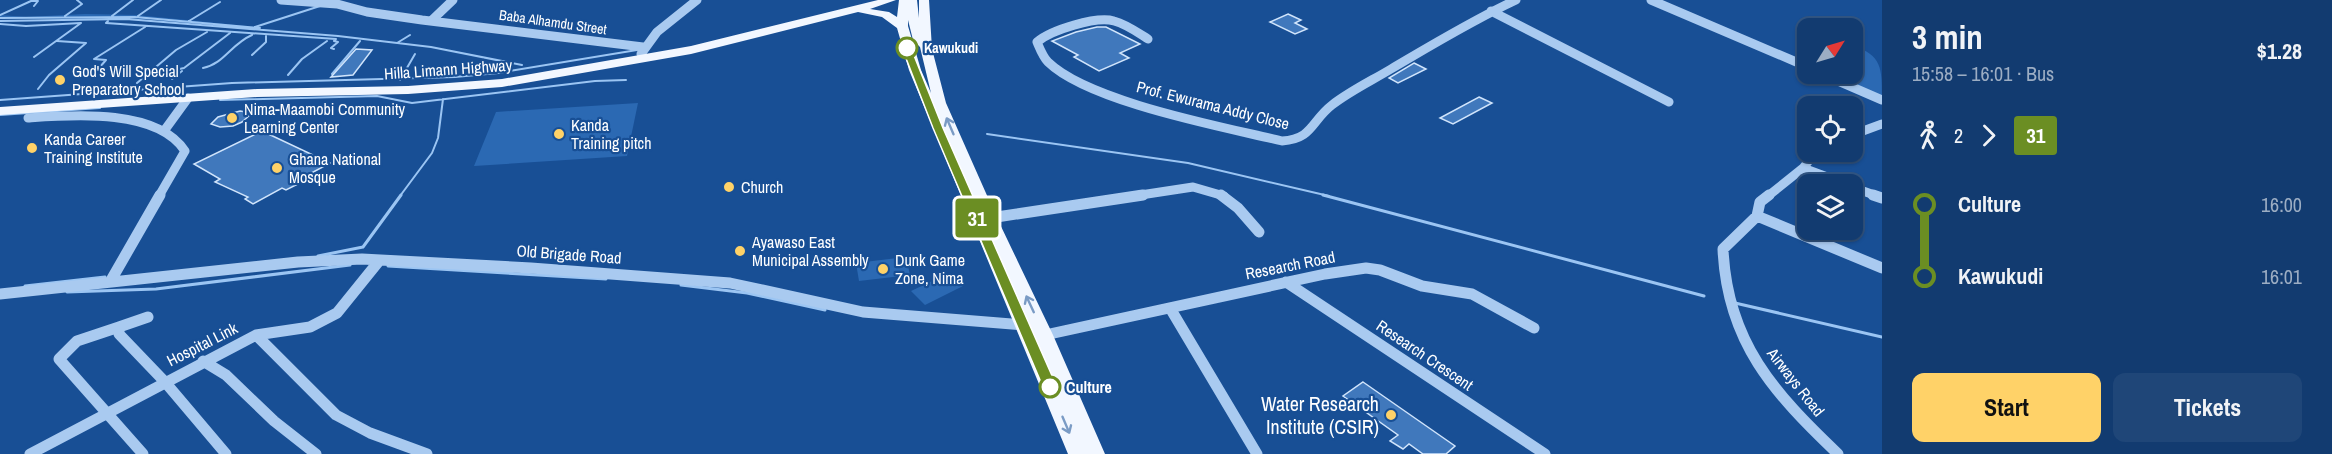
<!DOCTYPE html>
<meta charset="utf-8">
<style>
:root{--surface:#123b70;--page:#1f4678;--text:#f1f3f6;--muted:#9cadc3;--line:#315583;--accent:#ffd268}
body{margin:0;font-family:"Archivo Narrow",sans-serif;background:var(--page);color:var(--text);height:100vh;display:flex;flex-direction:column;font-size:22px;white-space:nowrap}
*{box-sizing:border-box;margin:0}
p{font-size:20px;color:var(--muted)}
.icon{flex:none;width:33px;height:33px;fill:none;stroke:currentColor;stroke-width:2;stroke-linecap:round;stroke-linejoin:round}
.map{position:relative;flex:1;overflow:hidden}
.drawer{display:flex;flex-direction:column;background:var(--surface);width:450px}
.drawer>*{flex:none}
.badge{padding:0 12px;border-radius:4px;font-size:21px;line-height:39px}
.needle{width:39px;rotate:53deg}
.fabs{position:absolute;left:1797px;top:18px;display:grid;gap:12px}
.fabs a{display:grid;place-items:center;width:66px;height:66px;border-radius:12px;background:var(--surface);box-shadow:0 2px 4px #0004,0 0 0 2px var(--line);font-size:30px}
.map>.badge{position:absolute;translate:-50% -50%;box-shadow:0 0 0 3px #fff}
.legs{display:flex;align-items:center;gap:9px;height:66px;padding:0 30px;font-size:20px}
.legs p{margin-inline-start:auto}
.summary{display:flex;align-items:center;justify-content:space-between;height:102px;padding:0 30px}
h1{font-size:33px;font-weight:800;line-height:45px}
.primary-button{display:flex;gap:12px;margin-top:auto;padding:12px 30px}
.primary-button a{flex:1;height:69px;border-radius:12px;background:var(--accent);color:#111;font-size:24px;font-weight:800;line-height:69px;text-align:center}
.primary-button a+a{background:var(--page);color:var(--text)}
ul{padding:0 30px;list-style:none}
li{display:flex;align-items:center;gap:21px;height:72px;font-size:22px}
li i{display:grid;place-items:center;width:9px;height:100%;margin:0 8px;background:currentColor}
li i::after{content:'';width:15px;height:15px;margin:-8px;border:4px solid;border-radius:50%;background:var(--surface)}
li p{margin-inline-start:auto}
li:first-child i{background:linear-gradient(#0000 50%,currentColor 0)}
li:last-child i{background:linear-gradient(currentColor 50%,#0000 0)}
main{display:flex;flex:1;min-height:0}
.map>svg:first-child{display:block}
</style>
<main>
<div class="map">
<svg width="1882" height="454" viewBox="0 0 1882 454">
<rect width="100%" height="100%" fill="#184f95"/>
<!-- green -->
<path fill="#2b69b3" d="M85 14 136 15 256 27 251 28 132 18 0 19V15L26 17Z
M1853 46C1882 55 1882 68 1882 98L1826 74H1852Z
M638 103 627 156 474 166 496 112Z
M906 257 910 275 859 281 856 263Z
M949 273 963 286 925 305 911 291Z"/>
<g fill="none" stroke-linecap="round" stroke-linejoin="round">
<!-- stream-far1 -->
<path stroke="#9bc5f3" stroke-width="2" d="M0 15 31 1H38L34 6
M65 16 82 4 77 0
M112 16 133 0
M138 16 161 0
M0 18 135 17 260 28
M0 21 126 19 338 36 431 47 522 65
M108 21 106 23 336 39 334 41 338 42 331 48 334 49
M189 21 220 2
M0 24 26 26 81 23
M255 27 320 6
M397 43 410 35
M252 55 266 42V36
M34 57 81 23
M99 68 106 60 94 59 145 27
M203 68C224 64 231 44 252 35
M175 70 184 68 230 33
M332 74 360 41
M288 75 302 59 327 41
M455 77 457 69
M172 79 182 71
M400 80 415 54
M137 83 176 50 207 32
M38 89 49 75 86 43 57 41
M0 100 232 83 455 77 498 73 637 50
M220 100 377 96 412 103 595 81 626 80
M0 115 100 108
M987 134 1188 163 1329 196
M400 196 432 153 438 138 443 99"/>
<!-- stream -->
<path stroke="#9bc5f3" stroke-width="3" d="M1323 195 1704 296
M318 256 363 247 401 195
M388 266 606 279
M681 285 747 293 825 310
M25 286 105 277
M67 292 156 289 350 265
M1735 303 1882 337"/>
</g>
<!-- building -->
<path fill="#4078bc" stroke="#d0e4fb" stroke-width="1.5" d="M1288 14 1301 20 1295 23 1307 29 1295 34 1270 22Z
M1097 27H1106L1140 44 1120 53 1129 58 1099 71 1074 57 1078 55 1052 41 1076 32Z
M356 49 372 50 353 75 331 77Z
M1414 63 1426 69 1398 83 1389 78Z
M1479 97 1492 103 1453 124 1440 118Z
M240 111 252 113 242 122 233 126 220 127 211 124 218 117Z
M262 131 330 163 304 177 308 179 286 190 282 188 253 204 245 199 248 197 215 182 220 179 194 164Z
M1363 382 1455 446 1446 454H1423L1409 444 1403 449 1390 441 1398 435 1343 396Z"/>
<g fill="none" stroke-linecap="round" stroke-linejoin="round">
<!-- minor-far1 -->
<path stroke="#a9caf0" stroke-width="9" d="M281 0 337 4 367 12 422 20 643 47
M1651 0 1808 67
M1491 11 1669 102
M431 21 453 0
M1148 39C1137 32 1126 24 1114 21 1096 16 1051 30 1037 42 1040 49 1043 57 1048 62 1089 102 1224 127 1282 141 1313 139 1311 121 1332 105 1350 91 1371 81 1391 69 1432 45 1473 20 1516 0
M641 54 657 32 697 0
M1822 74 1882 100
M28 118C72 115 157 108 185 151L159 196
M164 131 188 98
M1852 135 1882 124
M1803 168 1846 184
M1852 187 1877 196
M1134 196 1193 187 1224 196
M1768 196 1803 168 1816 152"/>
<!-- minor -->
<path stroke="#a9caf0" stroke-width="11" d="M1221 195 1238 208 1259 232
M1769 195 1760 202 1757 216 1723 249C1727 342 1774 393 1838 454
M1873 195 1882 198
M1757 216 1882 268
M990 218 1143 195
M110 282 160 195
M1286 282 1545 454
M0 294 298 262 362 259 531 268 730 283 863 312 1023 325
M1170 308 1257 454
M148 317 119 327V334L165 382 226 454
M119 327 77 341 59 359 143 454
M256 335 336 415 370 433 427 454
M1045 335 1325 274 1366 268 1380 270 1422 286 1472 294 1534 328
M203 361 226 375 274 421 316 454
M30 454 256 335 310 327 337 313 379 261"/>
<!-- major -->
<path fill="#f2f7ff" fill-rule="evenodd" d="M878 0H896L870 9 889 12 897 17 899 0H917L919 18V0H929L932 49 946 103 997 218 1053 335 1105 454H1068L909 70 897 28 882 17 858 12 691 54 502 87 408 94 257 97 0 115V107L257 89 408 86 502 79 691 46ZM908 20 913 40 920 47 931 93 921 70 908 26Z"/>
</g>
<!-- one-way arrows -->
<defs><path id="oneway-shaft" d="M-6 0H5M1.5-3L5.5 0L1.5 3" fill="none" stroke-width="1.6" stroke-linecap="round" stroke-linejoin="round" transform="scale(1.5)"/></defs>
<g stroke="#7a9bc5">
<use href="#oneway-shaft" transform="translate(950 126) rotate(-113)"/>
<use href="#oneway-shaft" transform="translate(1030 304) rotate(-115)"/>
<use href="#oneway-shaft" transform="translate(1066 425) rotate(67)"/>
</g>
<!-- line-1 -->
<path fill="#6b8e23" stroke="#fff" stroke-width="1.5" d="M907 45 911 48 943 128 1057 387 1055 391 1050 393 1043 387 933 128 902 48Z"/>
<!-- markers -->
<g fill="#fff" stroke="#6b8e23" stroke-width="3">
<circle cx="907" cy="48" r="10"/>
<circle cx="1050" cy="387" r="10"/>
</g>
<g fill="#ffd268" stroke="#184f95" stroke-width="2">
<circle cx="60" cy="80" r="6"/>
<circle cx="232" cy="118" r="6"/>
<circle cx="559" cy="134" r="6"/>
<circle cx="32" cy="148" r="6"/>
<circle cx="277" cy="168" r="6"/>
<circle cx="729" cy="187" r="6"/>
<circle cx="740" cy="251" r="6"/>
<circle cx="883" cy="269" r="6"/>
<circle cx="1391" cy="415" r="6"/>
</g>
<g text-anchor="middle" stroke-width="4.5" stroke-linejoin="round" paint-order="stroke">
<!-- far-street labels -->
<g font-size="14" fill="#fff" stroke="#184f95">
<text transform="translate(553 22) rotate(8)" y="5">Baba Alhamdu Street</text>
</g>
<!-- far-stop labels -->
<g font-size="14" font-weight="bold" fill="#fff" stroke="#184f95" text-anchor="start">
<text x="924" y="53">Kawukudi</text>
</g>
<!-- street labels -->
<g font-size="16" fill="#fff" stroke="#184f95">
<text transform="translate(448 69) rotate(-4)" y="6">Hilla Limann Highway</text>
<text transform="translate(1213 105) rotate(14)" y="6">Prof. Ewurama Addy Close</text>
<text transform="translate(569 254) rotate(4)" y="6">Old Brigade Road</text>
<text transform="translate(1290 265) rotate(-11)" y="6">Research Road</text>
<text transform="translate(202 344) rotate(-27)" y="6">Hospital Link</text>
<text transform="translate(1425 355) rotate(34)" y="6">Research Crescent</text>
<text transform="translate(1796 382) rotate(52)" y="6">Airways Road</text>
</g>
<!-- poi labels -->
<g font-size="16" fill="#fff" stroke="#184f95" text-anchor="start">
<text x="72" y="77">God's Will Special<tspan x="72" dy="18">Preparatory School</tspan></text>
<text x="244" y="115">Nima-Maamobi Community<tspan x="244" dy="18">Learning Center</tspan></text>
<text x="571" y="131">Kanda<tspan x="571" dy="18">Training pitch</tspan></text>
<text x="44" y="145">Kanda Career<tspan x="44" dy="18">Training Institute</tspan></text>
<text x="289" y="165">Ghana National<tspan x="289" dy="18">Mosque</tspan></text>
<text x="741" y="193">Church</text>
<text x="752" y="248">Ayawaso East<tspan x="752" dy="18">Municipal Assembly</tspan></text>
<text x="895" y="266">Dunk Game<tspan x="895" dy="18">Zone, Nima</tspan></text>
</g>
<!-- stop labels -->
<g font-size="16" font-weight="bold" fill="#fff" stroke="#184f95" text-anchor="start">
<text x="1066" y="393">Culture</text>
</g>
<!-- near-poi labels -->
<g font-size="20" fill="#fff" stroke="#184f95" text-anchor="end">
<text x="1379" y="411">Water Research<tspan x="1379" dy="23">Institute (CSIR)</tspan></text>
</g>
</g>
</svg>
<div class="fabs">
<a><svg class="needle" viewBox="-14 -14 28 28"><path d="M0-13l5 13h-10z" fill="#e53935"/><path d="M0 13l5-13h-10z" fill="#9cadc3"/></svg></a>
<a><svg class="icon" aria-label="locate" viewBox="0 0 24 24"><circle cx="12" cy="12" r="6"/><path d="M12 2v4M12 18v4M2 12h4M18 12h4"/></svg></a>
<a><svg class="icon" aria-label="layers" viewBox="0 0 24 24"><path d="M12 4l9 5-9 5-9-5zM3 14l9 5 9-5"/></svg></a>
</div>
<b class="badge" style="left:977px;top:218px;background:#6b8e23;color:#fff">31</b>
</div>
<section class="drawer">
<div class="summary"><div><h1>3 min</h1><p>15:58 – 16:01 · Bus</p></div><b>$1.28</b></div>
<div class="legs"><svg class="icon" aria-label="walk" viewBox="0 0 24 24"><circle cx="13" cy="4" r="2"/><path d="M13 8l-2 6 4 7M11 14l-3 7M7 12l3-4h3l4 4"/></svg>2<svg class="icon" aria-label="forward" viewBox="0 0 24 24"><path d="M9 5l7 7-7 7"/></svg><b class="badge" style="background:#6b8e23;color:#fff">31</b></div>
<ul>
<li><i style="color:#6b8e23"></i><b>Culture</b><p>16:00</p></li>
<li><i style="color:#6b8e23"></i><b>Kawukudi</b><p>16:01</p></li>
</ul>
<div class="primary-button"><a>Start</a><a>Tickets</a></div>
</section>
</main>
